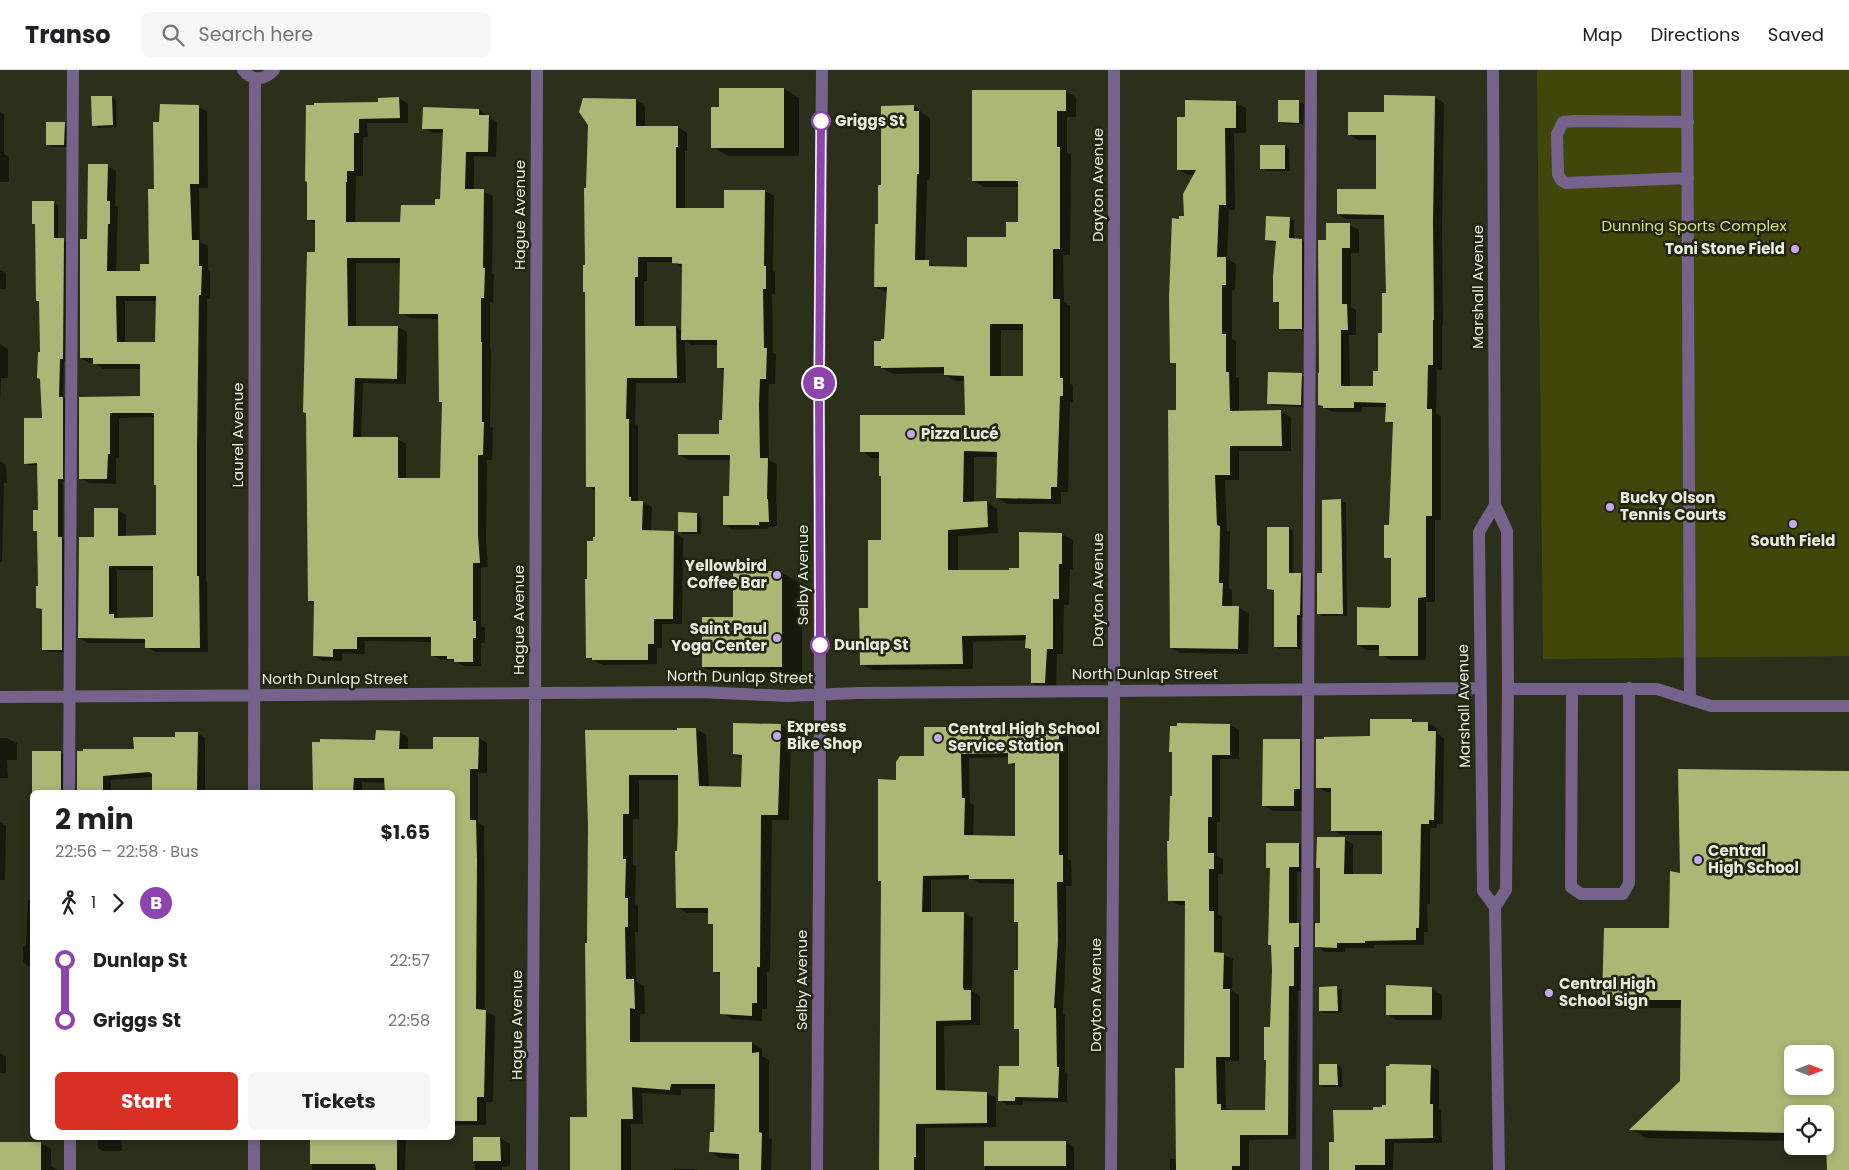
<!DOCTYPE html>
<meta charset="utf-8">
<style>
:root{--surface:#fff;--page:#f6f6f6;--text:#202124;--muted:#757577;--line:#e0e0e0;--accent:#d93025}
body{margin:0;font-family:Poppins,sans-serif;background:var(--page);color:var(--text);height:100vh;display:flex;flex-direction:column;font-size:19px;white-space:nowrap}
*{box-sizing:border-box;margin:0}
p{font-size:16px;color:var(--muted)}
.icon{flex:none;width:28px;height:28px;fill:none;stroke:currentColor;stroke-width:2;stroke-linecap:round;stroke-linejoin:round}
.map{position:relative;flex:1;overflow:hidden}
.sheet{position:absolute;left:30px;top:720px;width:425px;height:350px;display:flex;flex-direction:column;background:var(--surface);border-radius:8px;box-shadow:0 2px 8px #0003}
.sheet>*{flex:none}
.badge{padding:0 10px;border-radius:16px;font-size:18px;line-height:32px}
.needle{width:32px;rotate:90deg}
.fabs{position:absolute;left:1784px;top:975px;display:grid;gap:10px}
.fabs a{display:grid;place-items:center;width:50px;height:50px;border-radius:8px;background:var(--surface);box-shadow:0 2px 8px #0003;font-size:25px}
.map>.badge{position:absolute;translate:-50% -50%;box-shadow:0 0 0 2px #fff}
.legs{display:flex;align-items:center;gap:8px;height:55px;padding:0 25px;font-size:16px}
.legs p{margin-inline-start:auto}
.headline{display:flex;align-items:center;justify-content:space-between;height:85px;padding:0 25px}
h1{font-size:28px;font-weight:700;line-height:38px}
.cta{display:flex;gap:10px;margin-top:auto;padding:10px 25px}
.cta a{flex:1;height:58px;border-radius:8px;background:var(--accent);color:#fff;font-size:20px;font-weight:700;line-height:58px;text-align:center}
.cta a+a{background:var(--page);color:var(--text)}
ul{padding:0 25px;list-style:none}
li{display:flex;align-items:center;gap:18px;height:60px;font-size:19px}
li i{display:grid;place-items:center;width:8px;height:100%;margin:0 6px;background:currentColor}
li i::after{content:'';width:12px;height:12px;margin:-6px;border:4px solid;border-radius:50%;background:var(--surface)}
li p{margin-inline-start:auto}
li:first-child i{background:linear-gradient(#0000 50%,currentColor 0)}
li:last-child i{background:linear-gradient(currentColor 50%,#0000 0)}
header{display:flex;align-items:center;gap:30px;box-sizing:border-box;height:70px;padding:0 25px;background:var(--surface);border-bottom:1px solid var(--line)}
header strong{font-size:24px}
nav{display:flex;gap:28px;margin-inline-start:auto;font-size:18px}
.search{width:350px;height:45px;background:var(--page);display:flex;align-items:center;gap:12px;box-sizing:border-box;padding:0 18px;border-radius:8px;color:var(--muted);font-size:19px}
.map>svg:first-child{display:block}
</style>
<header>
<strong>Transo</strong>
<div class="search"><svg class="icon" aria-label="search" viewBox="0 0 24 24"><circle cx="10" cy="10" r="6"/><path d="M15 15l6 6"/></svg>Search here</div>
<nav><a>Map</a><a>Directions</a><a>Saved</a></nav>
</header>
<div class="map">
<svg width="1849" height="1100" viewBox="0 0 1849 1100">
<rect width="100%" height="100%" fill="#2c2f1a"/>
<!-- green -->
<path fill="#41470b" d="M1537 0H1849V586L1543 589Z"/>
<!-- shadow -->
<path fill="#0007" fill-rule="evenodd" d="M784 19 799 28V86H728L713 77 720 38Z
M1065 21 1076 27V47H1067V82L1071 84 1070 185H1063L1064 232 1070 236V314L1073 315V332H1070L1068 422H1061V434H1008L997 428 998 387H974V433L987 432 997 439 998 463 958 466V502H1010L1020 499 1062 464 1073 470V499H1070L1069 535H1064L1063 584H1057L1056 619H1043L1032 613V581L1026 578 1027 570 973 572V599L872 600 861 594 882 471V415L880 388H872L862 381 966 346V311H956L945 305V303L893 304 876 295 885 270 888 223 875 217 882 116 913 36 930 48V110H927L925 191 940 198H968L1007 168 1019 153 1020 117H984L973 111ZM1001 260H1024V307H1001Z
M112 27 116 30 117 57 98 58 93 55Z
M1434 27 1444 33 1442 156 1443 255H1442V300H1437L1436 343 1441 346V450H1435V532H1426V590H1390L1381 585V580H1367L1358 575 1392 536V491L1385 487 1391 456 1394 355 1387 351V337H1362V342H1333L1319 335 1327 171 1350 155 1359 160V183H1351V237L1356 240V265H1349L1350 317H1374L1379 302 1387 224 1386 149H1347L1338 144 1377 120V70H1358L1349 65 1385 44Z
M399 28 408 34V53H367L368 67H363V106H356L355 153H402L436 137 441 131 444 63H433L424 58 479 40 497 52 496 87 474 86V121H483L493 126 492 204H494L493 232H490V278L491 279 490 357 493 358 492 390H487L486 470 488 497 481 498V556L485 558V573H481V596H465L452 590H441L432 585V572L365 571V584L342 583V591H323L314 586 315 534 309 531 316 154 308 150 307 37 379 33V29ZM356 193H402L401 243 410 248 440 249V331L443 333 441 409 406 410V374L397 369 361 368 363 313 406 314 407 262 398 257H356Z
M636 30 645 35V57H678L687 63V81H685V139H726V121H765L774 126 773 201 775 202V224H772L773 283 776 284 775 314H769L768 339 769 390 777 394 776 434 777 435V456L768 457V459L733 460 724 454 730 427 731 390H689L679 385 720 365 724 351 725 301 718 297V275H691L685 271 686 313H636L635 354 638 355V432H642L652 437 651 462H674L683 468 682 554H662V578H657V594L603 595 587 587 588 511 596 468 597 422 588 416 586 196ZM647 192H673L682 198V260L676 257H644V211H647Z
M1279 31H1299L1304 34 1303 54H1284L1279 52Z
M1236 33 1246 38V63H1234L1235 140H1229L1227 189 1236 194 1235 220H1232V269L1236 271V307L1239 308V342H1281L1291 347V381H1239V410H1225L1227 461 1230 462 1229 518 1232 520V538H1239L1249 543 1248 584 1181 583 1171 578 1178 295 1172 292 1180 151 1185 147 1194 105H1189L1179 100 1186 48Z
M199 37 207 42 208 118H199L200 172 208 176V200L210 202V229H207L206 383V511L207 512 208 582H155L146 577V573H88L79 568 95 468 117 440 126 445V467H158L155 347 119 348V388H116V414L89 413 80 408 81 328 141 327V299H103L94 292 90 293 81 288 88 170 107 96 116 101 115 136 118 137 116 202H141L151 195 160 53ZM125 231H157L156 273H125ZM117 500H155V548L120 549 117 547Z
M0 42 4 44V84L9 87V112H0Z
M64 53 69 56V77H52L47 74Z
M1285 76 1289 79 1290 101H1266L1262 98Z
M53 133 58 135V170H64L68 172V291H64L63 328 67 331V411H63V469L67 471 66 582H48L43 579 42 540 37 538 39 517 38 462 34 460 39 441 38 395 30 396 25 393 44 349 40 232 37 230Z
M1290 148 1294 151V169L1302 170 1306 173V261L1285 260 1280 258 1279 234 1275 231 1277 173 1271 172 1266 170Z
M0 200 6 203V219H0Z
M0 274 8 279V308H1L0 333Z
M1301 304 1306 307V337L1273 336 1268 334Z
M0 391 6 395 7 413H4L2 492H0Z
M1323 431H1341L1346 433 1347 546H1322L1318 544 1323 504Z
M697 444 701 446V464H683L679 461Z
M1288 458 1293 461V505L1300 504 1305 507V547H1301V579H1280L1275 577V521L1268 519Z
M782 503 802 514V608H724L704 597 734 548Z
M1412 651 1416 653H1428L1437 658V663L1444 668 1443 754H1437V758H1430V834H1427L1428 862H1424V875H1374V878H1345V882H1325L1316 876 1321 854V800L1317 797 1344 769 1353 774V805H1383V765H1341L1333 760V722H1326L1317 717 1371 667Z
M781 655 791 661 789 750H772L770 902H767V939H762V951L732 949 722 943V906L714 901V855L710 853V843H687L677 837 679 710H639V749H633V794L636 796 635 834 638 835V862H635L636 911 644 916 645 944H640V973H752L762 979V986L769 990V1068L772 1070 771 1100H740V1089L720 1088 710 1082 715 1064 716 1019H681V1025L642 1023 643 1054H631V1100H570L588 1048 590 755 586 662 678 661 696 659 706 665 709 718H742L743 689 734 684Z
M1230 655 1239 660V689H1220V752H1217V786L1223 789V804H1218V844L1222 847V884L1233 889 1232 921 1239 925V991H1225L1226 1038 1230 1040 1267 1041 1273 901 1272 876 1269 874 1271 800 1267 797V774H1299L1308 779V802H1297V854L1308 859 1303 921H1298L1296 1069 1249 1070V1100H1170V1089H1178L1185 999 1187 835H1178L1169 830 1174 728 1173 683 1171 681Z
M951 658 959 662 1059 661 1068 666V789L1071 791 1072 816H1066V875L1063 943 1065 945V1002L1067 1003V1032L1023 1031V1035H1008L999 1030 1020 997V961L1016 958 1020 854 1016 852V814L979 813 973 809 931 810V843H964L973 848 972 921 980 926V955L944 956 945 1022 987 1023 996 1028V1057L925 1058V1100H880L882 812 879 810 897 711 925 687V659ZM1009 687V693L1017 697V767L973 766 974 735 970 733 969 688Z
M399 662 408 667V680H434L478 668 487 673V703H478V753L484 756 485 941 495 946 493 1032H486V1055H452V722H388L386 721V713L362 712V722H313V673L376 671Z
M197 663 205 668V722H153V707L111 710V722H78L79 683 135 680Z
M0 668H7L17 673V690H7L8 708H0Z
M1300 670 1310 676 1304 741H1273L1263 735Z
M33 683H61L69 687V722H33Z
M1849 702V1100H1828V1072L1825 1071V1044H1792V1071L1646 1068 1631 1059 1681 1011 1682 938H1619L1603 929 1670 859 1681 804ZM1792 984H1825V1016H1792Z
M0 752 6 756 5 810H0Z
M28 830H32V899L23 892V876H26Z
M1387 917 1432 919 1442 925V950H1397L1387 944Z
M1320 918H1337L1342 920V943H1325L1320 941Z
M0 983 6 987V1003H0Z
M1320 995H1337L1342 998V1017H1325L1320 1015Z
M1430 996 1439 1001V1039L1441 1041 1442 1073H1394L1393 1100H1330L1335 1074 1374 1041 1387 1036Z
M98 1068H121L122 1081H103L98 1078Z
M312 1068H406L405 1100H312Z
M474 1068H500L510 1074V1096L502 1097V1100H475Z
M985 1072H1066L1074 1077V1100H985Z
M0 1073H41L51 1079V1096L57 1100H0Z
M674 1099H695L697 1100H674Z"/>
<!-- building -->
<path fill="#acb675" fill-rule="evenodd" d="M719 18H784V78H711V37H719Z
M972 20H1066V41H1057V77H1060V179H1053V229H1060V308H1063V326H1060L1057 417H1051V429L996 428 997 382 964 381 963 432 987 431 988 457 948 460V500H1009V498H1019V462L1062 463V494H1059V529H1053V579H1047L1045 613H1031V579L1025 578 1026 565 962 566 963 594 860 595 859 538H868V470H881V406H879V382H860V345H965L964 306 944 305V297L881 298V296H874V271H881V269H884L887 217H874L875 154H878V115H881V36L914 35V41H919V104H917L915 190H929V196L967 197V167H1006V152H1018V111H972ZM990 254H1023V306H990Z
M1384 25 1435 26 1433 151 1434 250H1433V295H1428L1427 339H1432V446H1426V527L1418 528V586H1379V575H1357V537L1389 538 1391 536V488H1384V455H1389L1393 352H1385L1386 333 1354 332V338H1323V336L1318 335V303H1319L1318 170H1326V153H1350V178H1342V234H1347L1348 260H1341V316H1373V301H1378V263H1382V223H1386L1384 145 1337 144V119H1376V65H1348V42H1384Z
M91 26H112L113 55 92 56Z
M399 27 400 48 359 49V63H354V101H347V112H346V152H400L401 135H435V129H440L443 59H422L423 37 479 39V45H489L488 82H466L465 119H484L483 198H485L484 228H481V272H482V352H484L483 385H478V465L480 493H473V551H476V568H473V592H454V589H447V586H431V567H357V579H333V587L313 586 314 531H308L306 343 303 342 307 182H315V150H307V112L305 111 306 35H314V33L378 32V28ZM347 188H400L399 244H438L439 332H442L440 408H398V367H353L355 308 397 309 398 256H348Z
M583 28 636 29V56H678V77H676V138H724V120H765L764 196H766V219H763L764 278H767L766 309H760L759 334 760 388H768L767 429H768L769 452H759V455H723V426H729L730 385H678V364H719V350H722L724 298H717V270H681L682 194 672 193V187H638V207H635V256H676L677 308H627L626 349H629V427H631V431H643L642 460 674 461 673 549H654V574H648V590H592V588H586L585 509H587V471H593V467H595V417H586L585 222H583V195H585L584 118H586L588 55 579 42Z
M1185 30 1236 31V58H1225L1226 135H1219L1217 187H1226V215H1222V264H1226V302H1229L1230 341 1281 340 1282 376H1230V405H1215L1217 455 1220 456 1219 513H1223L1222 536H1239L1238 579 1170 578 1168 340H1176V293H1170L1169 228 1172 148 1179 149V146H1184L1183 124 1196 100H1177V47H1185Z
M1278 30H1299V53L1278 52Z
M160 34 199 35V114H190L192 170H199V196H202L201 225H199L197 377V506H199L200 578H145V569L78 568 79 467H94V438H118V466L156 465V415H154V343H110V384H108L107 409H79V327L140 326V294H93V288H80V169H87L88 94H108L107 131H110V154H108L107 201H140V194H149L148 119H154L153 52H159ZM116 226H156L155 272H117ZM109 496H153V547L114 548V544H109Z
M46 52H65L64 75H46Z
M1260 75H1285V99H1260Z
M32 131H54V168H64L63 289H60L59 327H63V409H58V467H62V580H42V539L36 538V516H38L37 461H33V440H38L37 393 24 394V348H42L40 309 37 308 38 282H40L39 231H36L35 154H32Z
M1266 146 1290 147 1289 168 1302 169V259H1279V232H1273V206L1276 171 1265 170Z
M1268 302 1302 303 1301 335 1267 334Z
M1341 429 1343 544H1317V503H1322V430Z
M678 442 697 443V462H678Z
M1267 457H1289V503H1301L1300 545H1297V577H1274V520L1267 519Z
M733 501H782V597H702V547H733Z
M1370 649H1412V652H1428V661H1436L1434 750H1429V754H1421L1419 858H1416V870L1365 871V873H1337V878L1315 877V853H1320V798H1316L1317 767H1345L1344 804H1382V761H1331V718H1316V669H1324V667L1370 666Z
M733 653 781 654 778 745H761L760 897H757V933H752V946L720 944V902H713V854H708V838H676L675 781H677L678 751V705H629V744H623V789H626L625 828H628V857H625L626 909H634L635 939 630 938V972H752V983L759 982V1062L762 1063 761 1100H739V1084L709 1082 710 1062H714L715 1014H671L670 1020 632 1017 633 1049H621V1100H570V1047H587L585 873H587L588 755 585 660H677V658H696L699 716 741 717 742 685 733 684Z
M1177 653 1230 654V685H1212V747H1208V783H1214V799H1209V841H1214V882L1224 883 1223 919H1230V987H1216L1217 1034H1221V1040H1265L1266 990H1264V957H1270L1272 901 1271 875H1268L1270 798H1266V773H1299V797H1289V853H1299V877H1294V916H1289L1288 1065H1240V1096H1232V1100H1176L1175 998H1184L1185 831H1168L1167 771H1169L1170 726H1172V682H1169L1170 656H1177Z
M924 657H951V661L1059 660V785H1063V812H1057L1058 870 1054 938H1056L1057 997H1059L1058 1028 1015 1027V1031H998L999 996H1019V959H1014V900H1018V852H1014V809H969V805L923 806 922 842H964L963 917 964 920H971V950L936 951V1020L987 1022V1053L916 1054V1087H914V1100H879L881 811H878V709L896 710V692L900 686H924ZM1008 683V694L1015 693V766L964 765 965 728H962L961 684Z
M376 660 400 661 399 679H433V667H479L478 699H470V750H476L477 790 476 939 486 940 484 1027H477V1051H452V722H385L384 708H354L353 722H313L312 672H320V669L375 670Z
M175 662H198L197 722H152V704L149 702 103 706V722H77V681H83V679H134L133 667H175Z
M1263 669H1300V719H1294V736H1262Z
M32 681H61V722H32Z
M1678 699 1849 701V1100H1827L1825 1044H1792V1063L1629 1060 1680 1011 1681 930H1602L1604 858H1669L1670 801 1680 803ZM1792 984H1825V1016H1792Z
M1386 915 1432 917V945H1386Z
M1337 916 1338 941H1319V917Z
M1319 994H1337L1338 1015H1319Z
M1390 994 1431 995 1430 1034H1433V1068L1385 1069V1095H1355V1100H1329V1072H1334L1333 1040H1373V1037H1382V1035H1386V996H1389Z
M473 1067H500L501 1091H473Z
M310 1068H397V1100H376L375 1094H310Z
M984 1071H1066V1096H984Z
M0 1072H41V1100H0Z"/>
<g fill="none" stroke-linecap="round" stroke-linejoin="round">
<!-- minor -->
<path stroke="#75638c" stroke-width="12" d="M243 0C252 12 265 10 274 0
M1493 0 1495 435 1507 461 1508 619 1506 820 1495 837 1499 1100
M1687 0 1690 628
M1688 52 1575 51 1563 52 1557 64 1558 104 1561 110 1566 113 1688 108
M1495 435 1479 462 1483 821 1495 837
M1508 619H1657L1711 636H1849
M1572 619 1571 817 1581 824H1623L1629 813V618
M0 627 699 622 787 626 857 623 1480 618
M69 722 73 0
M254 722 255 8
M70 1068V1100
M254 1068V1100
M532 1100 535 648 537 0
M817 1100 820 649 819 320 822 0
M1111 1100 1114 643V0
M1306 1100 1311 0"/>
</g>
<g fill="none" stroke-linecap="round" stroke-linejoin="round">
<!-- line-1 casing -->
<g stroke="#fff" stroke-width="11">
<path id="line-1" d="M820 575 819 320 821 51"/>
</g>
<!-- line-1 -->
<use href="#line-1" stroke="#8e44ad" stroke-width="8"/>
</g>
<!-- markers -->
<g fill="#fff" stroke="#8e44ad" stroke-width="2.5">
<circle cx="821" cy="51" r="9"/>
<circle cx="820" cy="575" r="9"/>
</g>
<g fill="#c7a6f0" stroke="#222510" stroke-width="2">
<circle cx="1795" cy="179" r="5"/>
<circle cx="911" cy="364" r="5"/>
<circle cx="1610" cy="437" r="5"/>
<circle cx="1793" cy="454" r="5"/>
<circle cx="777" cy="505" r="5"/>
<circle cx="777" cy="568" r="5"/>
<circle cx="777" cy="666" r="5"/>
<circle cx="938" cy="668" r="5"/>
<circle cx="1698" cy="790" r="5"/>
<circle cx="1549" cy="923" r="5"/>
</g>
<g text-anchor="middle" stroke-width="5" stroke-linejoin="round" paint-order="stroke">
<!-- stop labels -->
<g font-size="15" font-weight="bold" fill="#e8ebde" stroke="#222510" text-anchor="start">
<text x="835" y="56">Griggs St</text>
<text x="834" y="580">Dunlap St</text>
</g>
<!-- street labels -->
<g font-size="15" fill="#e8ebde" stroke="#222510">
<text transform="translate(1098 115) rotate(-90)" y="5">Dayton Avenue</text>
<text transform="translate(520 145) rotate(-90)" y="5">Hague Avenue</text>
<text transform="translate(1478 217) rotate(-90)" y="5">Marshall Avenue</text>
<text transform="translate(238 365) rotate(-90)" y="5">Laurel Avenue</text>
<text transform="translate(803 505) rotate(-90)" y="5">Selby Avenue</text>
<text transform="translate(1098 520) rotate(-90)" y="5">Dayton Avenue</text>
<text transform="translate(519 550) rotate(-90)" y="5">Hague Avenue</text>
<text x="1145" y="609">North Dunlap Street</text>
<text transform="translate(740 607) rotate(1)" y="5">North Dunlap Street</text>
<text x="335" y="614">North Dunlap Street</text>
<text transform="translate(1464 636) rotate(-91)" y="5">Marshall Avenue</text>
<text transform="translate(802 910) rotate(-90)" y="5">Selby Avenue</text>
<text transform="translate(1096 925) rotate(-90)" y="5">Dayton Avenue</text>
<text transform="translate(517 955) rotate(-90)" y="5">Hague Avenue</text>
</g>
<!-- park labels -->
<g font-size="15" fill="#d3e084" stroke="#222510">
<text x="1694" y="161">Dunning Sports Complex</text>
</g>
<!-- poi labels -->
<g font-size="15" font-weight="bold" fill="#e8ebde" stroke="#222510" text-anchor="start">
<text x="1785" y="184" text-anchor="end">Toni Stone Field</text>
<text x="921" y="369">Pizza Lucé</text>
<text x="1620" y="433">Bucky Olson<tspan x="1620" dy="17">Tennis Courts</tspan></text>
<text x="1793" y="476" text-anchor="middle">South Field</text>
<text x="767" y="501" text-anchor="end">Yellowbird<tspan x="767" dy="17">Coffee Bar</tspan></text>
<text x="767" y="564" text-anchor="end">Saint Paul<tspan x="767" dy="17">Yoga Center</tspan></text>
<text x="787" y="662">Express<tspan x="787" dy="17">Bike Shop</tspan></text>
<text x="948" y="664">Central High School<tspan x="948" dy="17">Service Station</tspan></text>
<text x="1708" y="786">Central<tspan x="1708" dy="17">High School</tspan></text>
<text x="1559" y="919">Central High<tspan x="1559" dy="17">School Sign</tspan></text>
</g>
</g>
</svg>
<div class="fabs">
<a><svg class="needle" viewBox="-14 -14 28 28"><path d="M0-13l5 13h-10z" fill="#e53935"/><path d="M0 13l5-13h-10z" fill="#757577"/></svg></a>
<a><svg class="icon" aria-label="locate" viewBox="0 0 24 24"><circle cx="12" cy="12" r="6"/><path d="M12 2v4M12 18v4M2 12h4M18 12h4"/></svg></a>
</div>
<b class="badge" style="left:819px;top:313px;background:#8e44ad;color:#fff">B</b>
<section class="sheet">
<div class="headline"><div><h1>2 min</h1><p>22:56 – 22:58 · Bus</p></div><b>$1.65</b></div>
<div class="legs"><svg class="icon" aria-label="walk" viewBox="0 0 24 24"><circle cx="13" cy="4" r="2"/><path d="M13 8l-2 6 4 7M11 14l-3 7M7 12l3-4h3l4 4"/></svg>1<svg class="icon" aria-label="forward" viewBox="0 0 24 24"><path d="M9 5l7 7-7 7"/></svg><b class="badge" style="background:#8e44ad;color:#fff">B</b></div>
<ul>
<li><i style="color:#8e44ad"></i><b>Dunlap St</b><p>22:57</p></li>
<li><i style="color:#8e44ad"></i><b>Griggs St</b><p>22:58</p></li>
</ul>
<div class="cta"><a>Start</a><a>Tickets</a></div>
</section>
</div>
